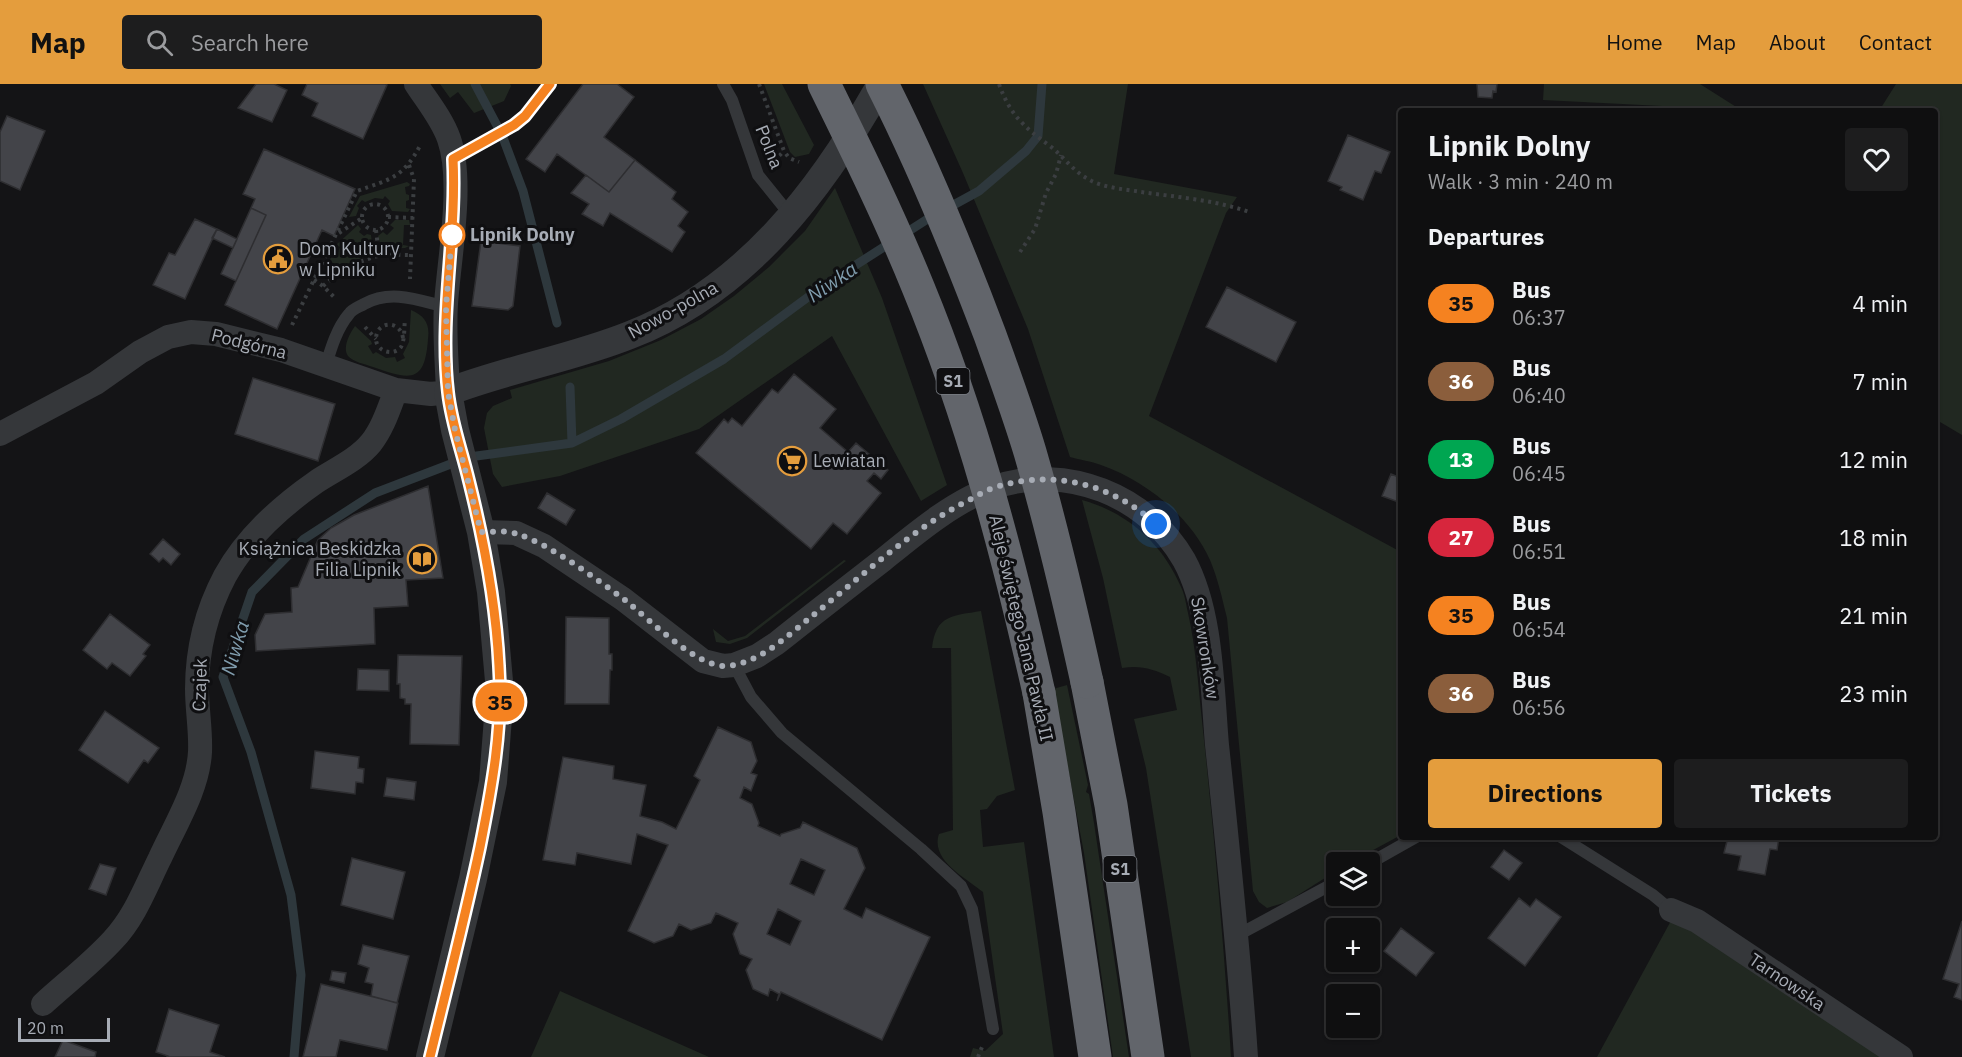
<!DOCTYPE html>
<meta charset="utf-8">
<style>
:root{--surface:#0f0f10;--page:#1d1d1e;--text:#f1f3f6;--muted:#9b9c9f;--line:#2f2f30;--accent:#e49d3d}
body{margin:0;font-family:"IBM Plex Sans",sans-serif;background:var(--page);color:var(--text);height:100vh;display:flex;flex-direction:column;font-size:22px;white-space:nowrap}
*{box-sizing:border-box;margin:0}
p{font-size:20px;color:var(--muted)}
.icon{flex:none;width:33px;height:33px;fill:none;stroke:currentColor;stroke-width:2;stroke-linecap:round;stroke-linejoin:round}
.map{position:relative;flex:1;overflow:hidden}
.drawer{position:absolute;left:1398px;top:24px;width:540px;height:732px;display:flex;flex-direction:column;background:var(--surface);border-radius:6px;box-shadow:0 2px 4px #0004,0 0 0 2px var(--line)}
.drawer>*{flex:none}
.badge{padding:0 12px;border-radius:20px;font-size:21px;line-height:39px}
.fabs{position:absolute;left:1326px;top:768px;display:grid;gap:12px}
.fabs a{display:grid;place-items:center;width:54px;height:54px;border-radius:6px;background:var(--surface);box-shadow:0 2px 4px #0004,0 0 0 2px var(--line);font-size:30px}
.scale{position:absolute;left:18px;bottom:15px;width:92px;box-sizing:border-box;padding-left:6px;border:3px solid #a7acb5;border-top:0;font-size:16px;line-height:21px;white-space:nowrap;color:#a7acb5;-webkit-text-stroke:4px #0f0f11;paint-order:stroke}
.you{position:absolute;width:30px;height:30px;margin:-15px;border:4px solid #fff;border-radius:50%;background:#1a73e8;box-shadow:0 0 0 9px #1a73e833}
.map>.badge{position:absolute;translate:-50% -50%;box-shadow:0 0 0 3px #fff}
h2{padding:0 30px;font-size:22px;line-height:54px}
.round{display:grid;place-items:center;flex:none;width:63px;height:63px;border-radius:6px;background:var(--page)}
.head{display:flex;align-items:center;justify-content:space-between;height:102px;padding:0 30px}
h1{font-size:28px;font-weight:800;line-height:45px}
.primary-button{display:flex;gap:12px;margin-top:auto;padding:12px 30px}
.primary-button a{flex:1;height:69px;border-radius:6px;background:var(--accent);color:#111;font-size:24px;font-weight:800;line-height:69px;text-align:center}
.primary-button a+a{background:var(--page);color:var(--text)}
ul{padding:0;list-style:none}
li{display:flex;align-items:center;gap:18px;height:78px;padding:0 30px}
li div{flex:1}
li b{display:block;font-size:22px}
li em{font-style:normal}
li .badge{min-width:66px;font-weight:700;text-align:center}
header{display:flex;align-items:center;gap:36px;box-sizing:border-box;height:84px;padding:0 30px;background:var(--accent);color:#111}
header strong{font-size:28px}
nav{display:flex;gap:33px;margin-inline-start:auto;font-size:21px}
.search{width:420px;height:54px;background:var(--page);display:flex;align-items:center;gap:15px;box-sizing:border-box;padding:0 21px;border-radius:6px;color:var(--muted);font-size:22px}
.map>svg:first-child{display:block}
</style>
<header>
<strong>Map</strong>
<div class="search"><svg class="icon" aria-label="search" viewBox="0 0 24 24"><circle cx="10" cy="10" r="6"/><path d="M15 15l6 6"/></svg>Search here</div>
<nav><a>Home</a><a>Map</a><a>About</a><a>Contact</a></nav>
</header>
<div class="map">
<svg width="1962" height="973" viewBox="0 0 1962 973">
<rect width="100%" height="100%" fill="#141416"/>
<!-- green -->
<path fill="#212821" d="M440 0H510L511 2 504 17 474 29 458 8 450 14Z
M764 0H782L814 61 809 70 795 73 790 68Z
M923 0H1128L1114 90 1237 113 1226 129 1149 332 1401 468V751L1351 778H1336V787L1287 818 1267 824 1259 818 1253 807 1227 534C1222 514 1218 495 1210 476 1190 432 1146 397 1101 381 1091 377 1080 376 1070 373L1028 245 963 89Z
M1544 0H1700L1741 26 1543 16Z
M1896 0H1962V351L1935 335V27H1879Z
M407 98 410 100 409 102 405 103 406 110 409 111V116L406 117V124L410 125 408 128 392 127 388 120 390 117 385 112 383 115 375 114 365 118 362 116 357 122 359 124 356 132 349 133 360 112Z
M835 104 882 214 947 401 921 417 832 252 699 345 560 392 502 403 493 390 484 344 487 329 493 322 512 314 510 306 609 277 661 256 701 235 734 212 769 183 805 147Z
M395 136H409L410 141H404L403 161 409 162 405 164 382 165 378 152 383 148 387 151 394 144 390 141Z
M358 141 361 145 359 148 364 152 367 150 371 151 373 169 352 178 325 193 323 191 326 186 329 187 333 179 329 177 333 170 337 171 340 163 336 161Z
M411 226C425 232 430 240 428 255 425 300 410 296 373 283 365 280 353 278 348 272 342 263 350 249 355 242L371 257 372 260 368 262 373 270 376 268 386 274 395 273 397 278 405 274 403 270 409 258Z
M1082 416C1128 429 1162 459 1181 503 1185 511 1186 520 1188 529 1196 564 1198 601 1202 637 1214 749 1224 861 1231 973H1191L1146 684 1134 635 1177 626 1170 593C1153 585 1141 581 1122 584L1103 494Z
M844 476 846 477 747 554 730 560 716 558 713 545 728 557 745 552Z
M981 527 1015 706 997 712 987 725 980 726 983 763 1024 758 1054 973H970L973 964 985 967 1003 950 983 808C966 794 930 776 939 750L953 746 951 564H932C936 530 953 532 981 527Z
M1067 601 1088 701 1086 708 1089 710 1094 739 1129 973H1113L1084 769 1053 605Z
M1673 833 1882 973H1597Z
M560 907 709 973H531Z"/>
<g fill="none" stroke-linecap="round" stroke-linejoin="round">
<!-- stream -->
<path stroke="#2e383d" stroke-width="9" d="M475 0 502 51 523 107 557 239
M572 359 621 335 724 275 823 202 926 136 979 107 1026 67 1038 52 1042 0
M294 973 301 891 291 811 251 668 223 593 252 508 304 455 375 409 469 373 572 359 570 303"/>
</g>
<!-- building -->
<path fill="#434449" stroke="#2e2e31" stroke-width="1.5" fill-rule="evenodd" d="M256 0H274L287 6 272 38 238 24Z
M307 0H385L387 1 363 55 312 32 318 19 302 11Z
M583 0H617L634 13 604 53 635 76 609 108 557 70 545 88 526 75Z
M1477 0H1497L1496 8 1493 7 1492 14 1478 13Z
M7 32 45 47 20 106 0 97V48Z
M1348 51 1390 68 1381 89 1375 87 1363 116 1340 106 1342 103 1328 97Z
M264 65 355 105 334 152 322 146 277 245 225 221 266 131 251 124 255 115 243 110Z
M635 76 676 108 672 115 688 128 678 142 685 148 672 168 610 129 603 142 582 130 589 120 571 109 586 91 609 108Z
M251 124 266 131 236 197 221 190Z
M195 135 217 145 185 215 153 201 169 169 175 171Z
M217 145 237 155 233 164 212 154Z
M481 157 520 162 513 222 508 226 472 222Z
M1227 203 1296 238 1276 278 1206 243Z
M794 290 836 325 820 344 848 368 856 359 888 386 881 395 874 389 867 397 881 409 847 450 833 439 811 465 696 369 724 335 728 339 732 334 742 342 772 305 778 309Z
M253 294 335 320 318 377 235 350Z
M1391 390 1401 394V419L1382 412Z
M428 402 443 494 406 496 408 522 374 524 375 560 256 567 255 551 265 530 292 528 291 504 298 503 318 456 331 444 354 431Z
M547 409 575 426 566 441 538 424Z
M163 455 180 470 171 481 163 474 159 478 150 470Z
M110 530 150 561 143 570 146 572 130 592 112 579 107 585 83 566Z
M566 533 609 534V570H612V586H610L609 620H565Z
M398 571 462 572 459 661 410 660 411 620H405V615L400 614V600H397Z
M358 585 389 586V607L357 606Z
M105 627 159 664 148 679 144 676 128 699 79 666Z
M718 643 751 658 757 677 751 689 757 691 751 707 744 703 740 714 752 720 759 739 758 742 780 752 781 750 800 744 803 738 857 764 865 784 844 825 862 834 866 824 930 853 882 956 781 908 777 917 779 910 770 905 768 912 753 905 746 886 752 875 740 870 733 850 738 839 716 829 711 839 691 846 679 840 673 852 654 859 628 847 668 761 637 750 631 780 577 769 575 781 543 776 563 673 614 682 613 695 646 701 640 732 662 738 676 745 700 696 694 692ZM801 775 825 786 814 811 790 800ZM778 825 801 837 790 861 767 850Z
M315 667 359 673 358 684 364 685 363 699 356 698 355 710 311 704Z
M387 694 416 698 414 716 384 712Z
M1728 753H1779L1777 766 1770 765 1765 791 1738 786 1741 772 1724 769Z
M1504 766 1522 779 1509 796 1491 783Z
M352 774 405 788 393 835 341 821Z
M100 780 116 784 106 811 89 805Z
M1519 814 1530 823 1536 815 1561 833 1525 882 1488 854Z
M1962 837V916L1954 913 1959 900 1943 895Z
M1401 844 1434 869 1416 892 1384 867Z
M363 861 409 872 397 919 371 912 373 900 365 898 369 884 358 880Z
M332 887 346 889 344 899 330 896Z
M321 900 398 919 387 966 340 956 336 973H303Z
M169 925 219 941 210 968 225 973H167L168 972 156 968Z
M63 956 96 968 95 973H55Z"/>
<g fill="none" stroke-linecap="round" stroke-linejoin="round">
<!-- path -->
<path stroke="#3b3e41" stroke-width="4" stroke-dasharray="3 4.5" stroke-linecap="butt" d="M759 0 784 67 789 74 799 78
M999 0C1010 31 1024 43 1050 62 1063 72 1073 87 1088 95 1103 104 1124 105 1141 108 1176 113 1215 116 1249 128
M774 77 784 67
M409 81 414 95 410 195
M362 133a13 13 0 1 1 26 0a13 13 0 1 1-26 0Z
M388 133 413 134
M376 146 379 172
M339 149 362 134
M1020 168 1035 145 1046 109 1056 90 1061 71
M314 196 323 202 336 215
M323 202C339 188 358 177 378 172 388 170 401 171 412 171
M292 241 357 107C391 95 403 94 421 60
M365 243 376 255
M403 254C400 235 376 237 376 255 376 267 393 273 401 263 405 256 404 243 405 235
M978 973 982 963"/>
<!-- service -->
<path stroke="#35373a" stroke-width="12" d="M723 0 732 16 758 91 791 132
M453 75 514 41 525 32 550 0
M326 281C331 264 337 244 349 230 352 225 359 223 364 220 391 205 418 216 446 223
M734 581 751 613 782 649 921 765 961 802 972 825 993 945
M1561 753 1653 811 1671 826
M1370 779 1416 753
M1236 852 1336 798"/>
<!-- minor -->
<path stroke="#35373a" stroke-width="24" d="M0 350 96 299 140 268 168 253 191 248 216 250 281 266 396 306 431 310 448 308C447 279 444 249 446 220 449 174 464 98 449 55 442 35 427 17 416 0
M481 448 516 449 544 462 623 515 703 577 723 582 734 581 757 572 777 559C812 531 847 504 883 476 915 450 955 416 995 403 1066 379 1147 411 1184 476 1212 527 1212 603 1217 661 1228 765 1239 869 1246 973
M1671 826 1697 837 1901 973
M43 920C66 899 92 879 113 856 135 833 146 802 160 774 175 741 198 705 200 668 201 647 197 626 197 605 197 566 207 526 225 492 246 454 280 423 316 398 334 386 357 376 371 359 383 344 389 324 396 306"/>
<!-- tertiary -->
<path stroke="#35373a" stroke-width="28" d="M430 973 473 795 493 698 500 608 491 508 481 448 455 346 448 308C507 285 570 275 630 251 746 206 822 105 881 0"/>
<!-- motorway -->
<path stroke="#62656b" stroke-width="33" d="M1087 598 1111 721 1148 973
M1039 609 1059 728 1095 973"/>
<!-- motorway-bridge -->
<path stroke="#62656b" stroke-width="33" d="M824 0C857 67 890 134 918 203 972 334 1008 471 1039 609
M882 0C923 81 958 166 990 251 1004 290 1018 328 1030 368 1052 444 1070 521 1087 598"/>
</g>
<g fill="none" stroke-linecap="round" stroke-linejoin="round">
<!-- line casing -->
<g stroke="#fff" stroke-width="14">
<path id="line" d="M430 973C447 903 465 834 480 763 492 703 503 644 499 582 496 520 484 457 469 397 462 367 451 338 448 308 439 230 457 152 453 75L514 41 525 32 550 0"/>
</g>
<!-- line -->
<use href="#line" stroke="#f58220" stroke-width="9"/>
<!-- walk -->
<path stroke="#a7acb5" stroke-width="6" stroke-dasharray="0 10.8" d="M452 151 446 223 448 308 455 346 481 448C492 448 507 446 517 450 548 459 598 496 625 516 649 535 696 583 726 582 759 580 787 552 811 533 862 492 913 444 971 415 979 411 988 405 996 403 1054 385 1111 400 1156 440"/>
</g>
<!-- icons -->
<defs>
<g id="civic-ring" transform="scale(1.5)"><circle r="9.5" fill="#0f0f11" stroke="#e49d3d" stroke-width="1.5"/><path d="M-.6-6.5H3V-4.5H.6V-3L4-1V1h2V6H-6V1h2V-1L-.6-3ZM-1.2 2.5V6h2.4V2.5Z" fill="#e49d3d"/></g>
<g id="supermarket-ring" transform="scale(1.5)"><circle r="9.5" fill="#0f0f11" stroke="#e49d3d" stroke-width="1.5"/><path d="M-6-5.5h2.5l.6 2H6L4.5 2H-2.5L-4.4-4H-6ZM-1.5 3.2a1.3 1.3 0 1 0 .1 0ZM3 3.2a1.3 1.3 0 1 0 .1 0Z" fill="#e49d3d"/></g>
<g id="library-ring" transform="scale(1.5)"><circle r="9.5" fill="#0f0f11" stroke="#e49d3d" stroke-width="1.5"/><path d="M-6-4Q-3-5.5-.7-3.5V5Q-3 3-6 4ZM6-4Q3-5.5 .7-3.5V5Q3 3 6 4Z" fill="#e49d3d"/></g>
</defs>
<g fill-rule="evenodd">
<use href="#civic-ring" x="278" y="175"/>
<use href="#supermarket-ring" x="792" y="377"/>
<use href="#library-ring" x="422" y="475"/>
</g>
<!-- markers -->
<circle fill="#fff" stroke="#f58220" stroke-width="3" cx="452" cy="151" r="12"/>
<g text-anchor="middle" stroke-width="6" stroke-linejoin="round" paint-order="stroke">
<!-- shield labels -->
<g fill="#0f0f11" stroke="#797d84" stroke-width="1.5">
<rect x="936.5" y="284" width="33" height="26" rx="4.5"/>
<rect x="1103.5" y="772" width="33" height="26" rx="4.5"/>
</g>
<g font-size="16" font-weight="bold" fill="#a7acb5">
<text x="953" y="303">S1</text>
<text x="1120" y="791">S1</text>
</g>
<!-- street labels -->
<g font-size="18" fill="#a7acb5" stroke="#0f0f11">
<text transform="translate(769 63) rotate(68)" y="6">Polna</text>
<text transform="translate(673 226) rotate(-29)" y="6">Nowo-polna</text>
<text transform="translate(249 260) rotate(14)" y="6">Podgórna</text>
<text transform="translate(1021 544) rotate(77)" y="6">Aleje świętego Jana Pawła II</text>
<text transform="translate(1205 564) rotate(81)" y="6">Skowronków</text>
<text transform="translate(200 601) rotate(-88)" y="6">Czajek</text>
<text transform="translate(1787 898) rotate(34)" y="6">Tarnowska</text>
</g>
<!-- stop labels -->
<g font-size="18" font-weight="bold" fill="#a7acb5" stroke="#0f0f11" text-anchor="start">
<text x="470" y="157">Lipnik Dolny</text>
</g>
<!-- poi labels -->
<g font-size="18" fill="#a7acb5" stroke="#0f0f11" text-anchor="start">
<text x="299" y="171">Dom Kultury<tspan x="299" dy="21">w Lipniku</tspan></text>
<text x="813" y="383">Lewiatan</text>
<text x="401" y="471" text-anchor="end">Książnica Beskidzka<tspan x="401" dy="21">Filia Lipnik</tspan></text>
</g>
<!-- water labels -->
<g font-size="20" font-style="italic" fill="#809dae" stroke="#0f0f11">
<text transform="translate(832 198) rotate(-34)" y="7">Niwka</text>
<text transform="translate(235 564) rotate(-74)" y="7">Niwka</text>
</g>
</g>
</svg>
<div class="fabs">
<a><svg class="icon" aria-label="layers" viewBox="0 0 24 24"><path d="M12 4l9 5-9 5-9-5zM3 14l9 5 9-5"/></svg></a>
<a>+</a>
<a>−</a>
</div>
<div class="scale">20 m</div>
<div class="you" style="left:1156px;top:440px"></div>
<b class="badge" style="left:500px;top:618px;background:#f58220;color:#111">35</b>
<section class="drawer">
<div class="head"><div><h1>Lipnik Dolny</h1><p>Walk · 3 min · 240 m</p></div><a class="round"><svg class="icon" aria-label="heart" viewBox="0 0 24 24"><path d="M12 20l-8-8c-3-5 5-10 8-4 3-6 11-1 8 4z"/></svg></a></div>
<h2>Departures</h2>
<ul>
<li><span class="badge" style="background:#f58220;color:#111">35</span><div><b>Bus</b><p>06:37</p></div><em>4 min</em></li>
<li><span class="badge" style="background:#8b5e3c;color:#fff">36</span><div><b>Bus</b><p>06:40</p></div><em>7 min</em></li>
<li><span class="badge" style="background:#00a651;color:#fff">13</span><div><b>Bus</b><p>06:45</p></div><em>12 min</em></li>
<li><span class="badge" style="background:#d7263d;color:#fff">27</span><div><b>Bus</b><p>06:51</p></div><em>18 min</em></li>
<li><span class="badge" style="background:#f58220;color:#111">35</span><div><b>Bus</b><p>06:54</p></div><em>21 min</em></li>
<li><span class="badge" style="background:#8b5e3c;color:#fff">36</span><div><b>Bus</b><p>06:56</p></div><em>23 min</em></li>
</ul>
<div class="primary-button"><a>Directions</a><a>Tickets</a></div>
</section>
</div>
